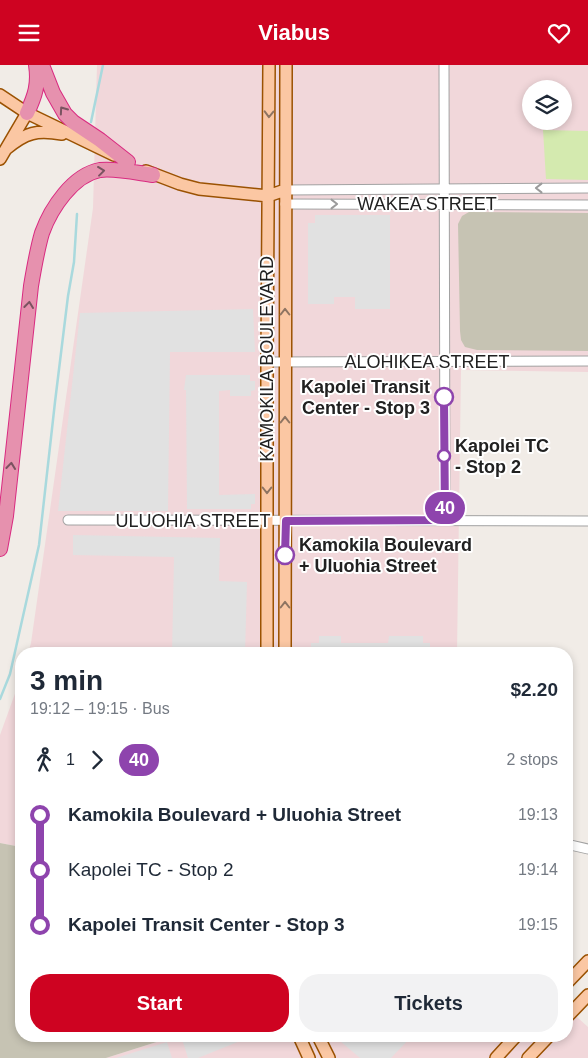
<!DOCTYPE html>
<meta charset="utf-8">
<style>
:root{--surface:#fff;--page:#f2f2f3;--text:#1f2937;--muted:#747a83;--accent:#ce0321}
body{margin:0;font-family:Arial,sans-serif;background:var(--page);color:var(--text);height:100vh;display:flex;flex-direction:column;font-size:19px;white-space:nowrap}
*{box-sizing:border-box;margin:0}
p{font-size:16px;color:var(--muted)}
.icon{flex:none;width:28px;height:28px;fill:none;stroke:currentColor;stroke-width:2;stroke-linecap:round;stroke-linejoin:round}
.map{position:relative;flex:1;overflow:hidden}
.side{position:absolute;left:15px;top:582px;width:558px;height:395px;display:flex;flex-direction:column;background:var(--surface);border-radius:20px;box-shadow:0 2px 8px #0003}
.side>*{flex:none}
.badge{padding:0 10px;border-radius:16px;font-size:18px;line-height:32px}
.tools{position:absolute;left:522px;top:15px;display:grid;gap:10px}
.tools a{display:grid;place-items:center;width:50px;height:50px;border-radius:50%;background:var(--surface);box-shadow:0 2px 8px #0003;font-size:25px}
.map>.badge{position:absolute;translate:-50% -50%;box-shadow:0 0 0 2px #fff}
.legs{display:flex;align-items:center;gap:8px;height:55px;padding:0 15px;font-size:16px}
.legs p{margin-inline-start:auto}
.headline{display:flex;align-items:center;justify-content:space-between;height:85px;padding:0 15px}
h1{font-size:28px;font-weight:700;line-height:38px}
.primary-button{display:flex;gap:10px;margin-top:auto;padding:10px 15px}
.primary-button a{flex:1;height:58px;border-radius:20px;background:var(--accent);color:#fff;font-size:20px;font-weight:700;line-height:58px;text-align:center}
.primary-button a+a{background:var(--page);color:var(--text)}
ul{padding:0 15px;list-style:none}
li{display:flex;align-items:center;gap:18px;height:55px;font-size:19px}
li i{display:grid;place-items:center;width:8px;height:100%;margin:0 6px;background:currentColor}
li i::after{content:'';width:12px;height:12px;margin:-6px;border:4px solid;border-radius:50%;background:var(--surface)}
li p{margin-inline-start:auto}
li:first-child i{background:linear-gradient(#0000 50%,currentColor 0)}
li:last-child i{background:linear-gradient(currentColor 50%,#0000 0)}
header{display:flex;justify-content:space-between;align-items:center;height:65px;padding:0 15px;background:var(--accent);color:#fff;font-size:22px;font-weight:700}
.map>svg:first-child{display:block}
</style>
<header><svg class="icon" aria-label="menu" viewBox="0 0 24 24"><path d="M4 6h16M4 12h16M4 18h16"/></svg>Viabus<svg class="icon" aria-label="heart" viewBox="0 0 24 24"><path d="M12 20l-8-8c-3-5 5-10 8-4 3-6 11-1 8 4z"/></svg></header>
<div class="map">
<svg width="588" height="993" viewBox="0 0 588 993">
<rect width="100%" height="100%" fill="#f1ece7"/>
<!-- commercial -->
<path fill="#f1d7da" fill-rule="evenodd" d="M97 0H588V307L461 305 457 589H28L31 578 93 143ZM531 24H564V56H531Z
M21 612V782L0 778V670Z
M566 942 588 962V993H106L166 974V971H566Z"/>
<!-- construction -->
<path fill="#c6c3b3" d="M469 147 588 148V286L477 285 465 282 461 275 460 266 458 159 462 151Z
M0 778 21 782V971H166V974L106 993H0Z"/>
<!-- grass -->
<path fill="#d4eaaf" d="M543 65 588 66V115L546 114Z"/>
<!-- parking -->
<path fill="#e1e1e1" d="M315 150H390V244H355V232H334V239H308V158H315Z
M253 244 255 287H170L168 446H58L80 248Z
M186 310H250V316H255V325L251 326V331H230V325L219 326V430L255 429V439H251V444H187L186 325H184Z
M73 470 220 473 219 516 247 517 245 589H172L174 492 73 490Z
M319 571H341V578H388L389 571H423V578H430V589H311V578H319Z
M181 971H244L245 974 198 993H188Z
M344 971H412L391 993H360L340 976Z
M167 977 172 993H116Z"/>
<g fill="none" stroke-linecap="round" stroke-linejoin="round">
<!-- stream -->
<path stroke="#a9d9dd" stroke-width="2.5" d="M91 57 103 0
M0 634 10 609 39 480 55 337 68 231 74 197 77 149"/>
<!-- minor casing -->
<g stroke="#a2a2a2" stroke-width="11">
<path id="minor" d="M444 0 445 455
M285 125 588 123
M285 139 588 140
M267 297 588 296
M68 455 588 456
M566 779 588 784"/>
</g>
<!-- major casing -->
<g stroke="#9b5202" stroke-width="14">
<path id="major" d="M0 30 27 48 114 90
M6 84C26 67 37 65 62 69
M0 94 27 48
M146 106 180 119 199 124 268 131 285 125
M267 589V297L269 0
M285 589 286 0
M566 919 588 896
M566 953 588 930
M299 971 309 993
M318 971 329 993
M496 993 516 971
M528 993 549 971"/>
</g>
<!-- highway casing -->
<g stroke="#d92a80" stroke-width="16">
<path id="highway" d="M42 0 53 28 65 49 73 57 100 75 128 97
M27 48C35 31 39 19 36 0
M0 484 6 451 31 221C34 203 37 185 42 168 51 143 73 110 100 105 115 103 138 108 153 110"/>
</g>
<!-- minor -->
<use href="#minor" stroke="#fff" stroke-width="9"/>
<!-- major -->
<use href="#major" stroke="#fbc7a3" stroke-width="11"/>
<!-- highway -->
<use href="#highway" stroke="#e691ae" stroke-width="14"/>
</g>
<!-- one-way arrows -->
<defs><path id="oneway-chevron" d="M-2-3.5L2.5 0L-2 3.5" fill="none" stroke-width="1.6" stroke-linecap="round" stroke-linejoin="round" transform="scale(1.25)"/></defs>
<g stroke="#7a5360">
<use href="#oneway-chevron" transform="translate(63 45) rotate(-125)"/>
<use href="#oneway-chevron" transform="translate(101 106) rotate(-7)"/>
<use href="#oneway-chevron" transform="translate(29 240) rotate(-83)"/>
<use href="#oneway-chevron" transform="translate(11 401) rotate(-84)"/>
</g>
<g stroke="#8e7462">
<use href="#oneway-chevron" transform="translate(269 49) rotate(91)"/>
<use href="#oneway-chevron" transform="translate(285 247) rotate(-90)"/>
<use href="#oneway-chevron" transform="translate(285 355) rotate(-90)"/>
<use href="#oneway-chevron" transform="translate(267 425) rotate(90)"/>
<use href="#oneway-chevron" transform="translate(285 540) rotate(-90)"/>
</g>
<g stroke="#9b9b9b">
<use href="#oneway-chevron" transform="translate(539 123) rotate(180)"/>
<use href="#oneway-chevron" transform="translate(334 139)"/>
</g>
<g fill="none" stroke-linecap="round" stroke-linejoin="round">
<!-- line-1 casing -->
<g stroke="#fff" stroke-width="11">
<path id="line-1" d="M285 490 286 456 445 455 444 332"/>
</g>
<!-- line-1 -->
<use href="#line-1" stroke="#8e44ad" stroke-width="8"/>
</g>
<!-- markers -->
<g fill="#fff" stroke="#8e44ad" stroke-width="2.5">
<circle cx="444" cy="332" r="9"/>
<circle cx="444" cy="391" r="6"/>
<circle cx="285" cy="490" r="9"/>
</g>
<g text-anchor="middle" stroke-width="4" stroke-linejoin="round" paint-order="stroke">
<!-- street labels -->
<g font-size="18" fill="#212121" stroke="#fff">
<text x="427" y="145">WAKEA STREET</text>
<text transform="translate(267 294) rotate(-90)" y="6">KAMOKILA BOULEVARD</text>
<text x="427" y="303">ALOHIKEA STREET</text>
<text x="193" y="462">ULUOHIA STREET</text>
</g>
<!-- stop labels -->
<g font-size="18" font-weight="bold" fill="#212121" stroke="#fff" text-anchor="start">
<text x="430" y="328" text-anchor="end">Kapolei Transit<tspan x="430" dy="21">Center - Stop 3</tspan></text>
<text x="455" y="387">Kapolei TC<tspan x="455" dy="21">- Stop 2</tspan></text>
<text x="299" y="486">Kamokila Boulevard<tspan x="299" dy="21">+ Uluohia Street</tspan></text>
</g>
</g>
</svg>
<div class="tools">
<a><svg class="icon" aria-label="layers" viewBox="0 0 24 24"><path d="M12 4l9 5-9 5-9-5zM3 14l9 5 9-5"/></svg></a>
</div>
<b class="badge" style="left:445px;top:443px;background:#8e44ad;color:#fff">40</b>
<section class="side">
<div class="headline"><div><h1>3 min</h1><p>19:12 – 19:15 · Bus</p></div><b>$2.20</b></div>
<div class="legs"><svg class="icon" aria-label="walk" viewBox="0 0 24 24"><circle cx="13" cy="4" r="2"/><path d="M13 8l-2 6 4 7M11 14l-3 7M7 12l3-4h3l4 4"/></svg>1<svg class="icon" aria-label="forward" viewBox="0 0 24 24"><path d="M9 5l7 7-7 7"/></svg><b class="badge" style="background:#8e44ad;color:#fff">40</b><p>2 stops</p></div>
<ul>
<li><i style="color:#8e44ad"></i><b>Kamokila Boulevard + Uluohia Street</b><p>19:13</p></li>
<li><i style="color:#8e44ad"></i><span>Kapolei TC - Stop 2</span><p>19:14</p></li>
<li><i style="color:#8e44ad"></i><b>Kapolei Transit Center - Stop 3</b><p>19:15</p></li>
</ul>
<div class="primary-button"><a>Start</a><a>Tickets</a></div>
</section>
</div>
